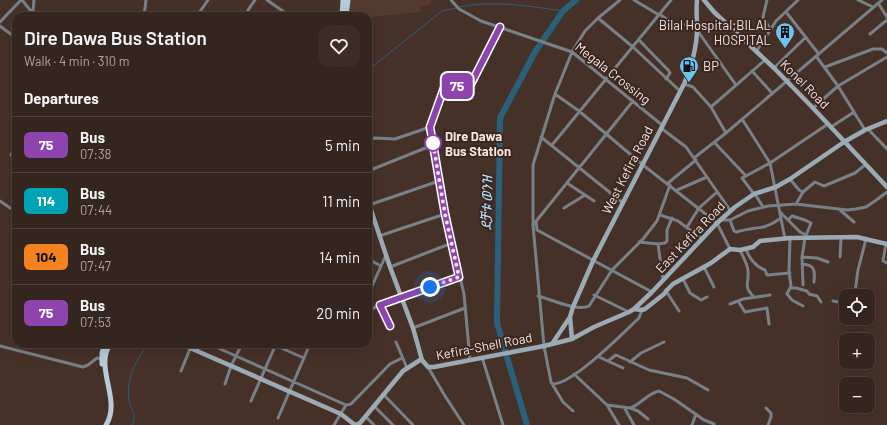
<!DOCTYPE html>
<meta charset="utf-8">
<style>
:root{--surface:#34251e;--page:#3c2d27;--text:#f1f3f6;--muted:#a9a5a4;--line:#4e423c}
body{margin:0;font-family:Barlow,"Noto Sans Ethiopic",sans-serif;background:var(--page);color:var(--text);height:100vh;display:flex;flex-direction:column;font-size:15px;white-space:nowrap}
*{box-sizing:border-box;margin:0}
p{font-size:13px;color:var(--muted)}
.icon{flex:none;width:22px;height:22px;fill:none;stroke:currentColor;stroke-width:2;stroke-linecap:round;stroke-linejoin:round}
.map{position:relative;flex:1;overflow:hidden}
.details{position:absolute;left:12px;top:12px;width:360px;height:336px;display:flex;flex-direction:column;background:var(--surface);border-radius:12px;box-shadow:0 4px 16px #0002,0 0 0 1px var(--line)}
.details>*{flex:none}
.badge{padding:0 8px;border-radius:6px;font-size:14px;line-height:26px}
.controls{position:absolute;left:839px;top:289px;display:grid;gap:8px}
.controls a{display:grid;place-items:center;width:36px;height:36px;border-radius:8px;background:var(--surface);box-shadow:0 4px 16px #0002,0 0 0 1px var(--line);font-size:20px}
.you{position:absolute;width:20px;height:20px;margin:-10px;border:3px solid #fff;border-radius:50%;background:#1a73e8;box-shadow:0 0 0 6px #1a73e833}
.map>.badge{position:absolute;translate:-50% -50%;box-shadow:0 0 0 2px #fff}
h2{padding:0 12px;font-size:15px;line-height:36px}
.round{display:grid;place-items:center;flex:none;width:42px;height:42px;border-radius:12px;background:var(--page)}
.overview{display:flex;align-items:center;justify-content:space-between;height:68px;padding:0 12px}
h1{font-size:19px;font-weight:600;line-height:30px}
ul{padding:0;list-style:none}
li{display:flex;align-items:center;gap:12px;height:56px;padding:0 12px;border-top:1px solid var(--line)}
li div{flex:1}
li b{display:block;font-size:15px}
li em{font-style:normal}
li .badge{min-width:44px;font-weight:700;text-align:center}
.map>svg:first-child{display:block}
</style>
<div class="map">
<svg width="887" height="425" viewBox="0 0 887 425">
<rect width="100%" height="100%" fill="#463128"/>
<!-- built -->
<path fill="#553a30" d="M350 0H431V4L420 7 421 12 370 17 348 16Z"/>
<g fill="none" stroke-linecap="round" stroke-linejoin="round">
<!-- stream -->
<path stroke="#29617d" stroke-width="1" d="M459 7C494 0 529 6 563 11
M368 70 442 11 456 8
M131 425 133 424C136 408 131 412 129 400 126 378 136 361 148 344"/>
<!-- river -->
<path stroke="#29617d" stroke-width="6" d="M527 425 497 323 500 118 535 52 563 11 576 0"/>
<!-- street -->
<path stroke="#778187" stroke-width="3" d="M22 0 35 16
M267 0 290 16
M451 0 459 9 481 21 572 52 662 125
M634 0 659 15
M767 0 763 17 770 29
M858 0 873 7
M878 3 887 17
M33 12 34 0
M786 12 818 53
M659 14 676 25 697 24
M34 15 47 16
M144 16 146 0
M197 16 208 0
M244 16 255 0
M598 18 633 47 680 91
M0 22 21 0
M0 26 16 38
M697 30 736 85
M870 34 887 20
M639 40 669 71 670 73 666 79
M756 52 776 21 798 0
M816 56 838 86 865 130
M825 67 873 49H882L887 53
M774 68 806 37
M752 71 772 93
M684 84 693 87 711 107 726 133
M555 94 579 111 643 165 717 223 730 249
M711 107 765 60
M813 108 838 86 887 57
M742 119 770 163 785 239
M831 127 854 112
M661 128 686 147 730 210
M868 129 887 149
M541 137 623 203
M368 139 376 138 395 139 430 127
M714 142 746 176
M16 145 11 155 16 160
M552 145 671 0
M694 158 726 133 882 0
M368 171 433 145
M790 179 799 190 803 192
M567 183 594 201
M668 183 696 160
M677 190 707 177
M754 194 742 178 770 163 828 124
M755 194 763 207
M0 201 16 212
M796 204 803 192 815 182 824 186 855 173 865 165
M369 205 439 181
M564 208 585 195
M840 210 854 222
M368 212 369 213
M780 212 800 232 806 235
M660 215 678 221 702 239
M720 220H730L748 211 768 206 796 204 847 210 856 209 866 207 875 201 887 192
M730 220 734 231 736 232C743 230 749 229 756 228 764 228 774 223 781 218
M788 220 792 216 805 220 811 223 805 238 802 257 803 285
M536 221 537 230 652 292
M533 225 633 101
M687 227 699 208 717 192
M379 236 445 214
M790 238 789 271 791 286 787 294 792 300 803 306
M639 242 658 244 663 280
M886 243 883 261 887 263
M658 244 665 243 667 241V230L672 218
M746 249C749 258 756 267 765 270L767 275 790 273
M740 250C743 257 748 265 748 271 749 285 743 286 754 297
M802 257 817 258 828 262
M840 257 841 238
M368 259 381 266
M802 264C815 265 815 270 814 282
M390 267 452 243
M704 267 714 287
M683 279 690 293 701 300 707 297
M790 288H796L807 291 809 294 817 296 821 302
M666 291 679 311
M368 295 386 255
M594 295 629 312
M538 296C550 299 578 312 589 306L612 270 643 239 657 221 670 185
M738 301 745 312 767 308 769 324
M833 301 838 302 843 297 855 292 858 270 866 239
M730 304 743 299 770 295
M380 305 390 326
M368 310 459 277
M413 328 465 308
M396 342 407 368
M209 344 346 405 351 404 390 364 402 358
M272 344 304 358
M0 346 83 367 88 365 97 358 103 359
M482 357 503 425
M599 357 623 368
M470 360 464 294 445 214 430 127 444 88C452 83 463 89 471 84L500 27
M608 361 616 355 649 370 687 378 708 390
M630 362 641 353 664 342
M428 367 445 396 464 425
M181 371 192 344
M574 374 607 405 630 408 638 411 648 419
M225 384 231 366 242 344
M553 384C573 384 623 333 639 318L642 310
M383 394 413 425
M251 401 276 344
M607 405 619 425
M374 406 393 425
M624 407 634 425
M630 408C640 405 648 393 659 391L674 399 704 420 714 424V425
M766 408 771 413V417L768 425
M573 411 563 402 551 382 544 346 533 225V165L555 94 572 52 585 31 598 18 620 0
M366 417 374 425
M278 418 310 344
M334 425 346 405
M692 425 696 414"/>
<!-- secondary -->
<path stroke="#9babb5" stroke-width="4.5" d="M704 0 714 12 774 68 813 108 887 187
M368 201 390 267 413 328 422 360 428 367H434L544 346 572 339 594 327 629 312 634 309 652 292 717 223 735 207 754 194 776 187 790 179 844 142 865 130 887 121
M634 309 642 310 645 309 664 294 666 291 673 284 711 263 730 249 740 250 753 247 760 241 790 238 857 237 887 244
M570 317 572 339
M181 344 341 414 355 425 360 423 403 371 420 360H422
M552 344 570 317 573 307 593 261 684 84C691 67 697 48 697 29 697 19 696 10 697 0"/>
<!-- primary -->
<path stroke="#b6ccd8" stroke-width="5" d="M342 16 343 0
M346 16 348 0
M102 364V353L105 344
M106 425C122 400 94 368 110 344"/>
</g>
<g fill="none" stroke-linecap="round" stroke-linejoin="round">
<!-- line casing -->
<g stroke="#fff" stroke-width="9">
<path id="line" d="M390 326 380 305 459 277 445 214 430 127 444 88C452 83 463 89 471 84L500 27"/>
</g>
<!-- line -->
<use href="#line" stroke="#8e44ad" stroke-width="6"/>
<!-- walk -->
<path stroke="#f3e5e0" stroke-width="4" stroke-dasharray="0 7.2" d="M430 287 459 277 445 214 433 143"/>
</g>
<!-- icons -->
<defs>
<g id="building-pin" transform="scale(1)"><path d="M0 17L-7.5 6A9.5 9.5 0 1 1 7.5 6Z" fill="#6ac3f1" stroke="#3b271f"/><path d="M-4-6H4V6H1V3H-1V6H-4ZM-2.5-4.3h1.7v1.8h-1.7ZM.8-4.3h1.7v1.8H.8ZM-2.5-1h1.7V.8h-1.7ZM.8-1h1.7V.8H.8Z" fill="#111"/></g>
<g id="fuel-pin" transform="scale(1)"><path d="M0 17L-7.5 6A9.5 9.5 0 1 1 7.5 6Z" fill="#6ac3f1" stroke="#3b271f"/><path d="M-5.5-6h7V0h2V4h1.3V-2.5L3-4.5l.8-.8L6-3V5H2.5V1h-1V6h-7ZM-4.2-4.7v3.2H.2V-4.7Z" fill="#111"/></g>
</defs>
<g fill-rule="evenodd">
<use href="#building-pin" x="785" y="32"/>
<use href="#fuel-pin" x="689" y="66"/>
</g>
<!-- markers -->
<circle fill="#fff" stroke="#8e44ad" stroke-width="2" cx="433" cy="143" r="8"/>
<g text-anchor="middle" stroke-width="4" stroke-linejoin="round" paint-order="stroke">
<!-- poi labels -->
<g font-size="13" fill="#f3e5e0" stroke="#3b271f" text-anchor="end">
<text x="771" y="30">Bilal Hospital;BILAL<tspan x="771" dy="15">HOSPITAL</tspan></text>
<text x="703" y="71" text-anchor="start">BP</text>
</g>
<!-- street labels -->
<g font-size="13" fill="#f3e5e0" stroke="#3b271f">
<text transform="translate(613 73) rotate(38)" y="5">Megala Crossing</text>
<text transform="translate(805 84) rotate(45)" y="5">Konel Road</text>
<text transform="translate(627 170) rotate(-63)" y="5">West Kefira Road</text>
<text transform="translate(690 237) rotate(-46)" y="5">East Kefira Road</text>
<text transform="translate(484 346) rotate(-11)" y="5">Kefira-Shell Road</text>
</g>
<!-- stop labels -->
<g font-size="13" font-weight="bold" fill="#f3e5e0" stroke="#3b271f" text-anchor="start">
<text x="445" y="141">Dire Dawa<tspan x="445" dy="15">Bus Station</tspan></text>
</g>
<!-- water labels -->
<g font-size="14" font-style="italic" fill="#b2e3fe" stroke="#3b271f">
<text transform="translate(487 203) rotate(-89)" y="5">ደቻቱ ወንዝ</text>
</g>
</g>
</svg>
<div class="controls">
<a><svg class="icon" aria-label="locate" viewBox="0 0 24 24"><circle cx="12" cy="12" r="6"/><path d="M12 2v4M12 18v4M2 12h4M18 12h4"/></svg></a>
<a>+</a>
<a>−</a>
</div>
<div class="you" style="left:430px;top:287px"></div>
<b class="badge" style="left:457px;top:86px;background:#8e44ad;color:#fff">75</b>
<section class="details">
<div class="overview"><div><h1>Dire Dawa Bus Station</h1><p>Walk · 4 min · 310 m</p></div><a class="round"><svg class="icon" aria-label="heart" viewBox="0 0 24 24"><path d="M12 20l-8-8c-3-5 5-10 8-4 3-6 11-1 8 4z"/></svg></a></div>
<h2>Departures</h2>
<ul>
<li><span class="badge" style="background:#8e44ad;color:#fff">75</span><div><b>Bus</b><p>07:38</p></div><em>5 min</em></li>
<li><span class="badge" style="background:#00a3b4;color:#fff">114</span><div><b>Bus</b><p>07:44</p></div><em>11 min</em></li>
<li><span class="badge" style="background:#f58220;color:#111">104</span><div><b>Bus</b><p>07:47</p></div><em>14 min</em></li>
<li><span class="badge" style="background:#8e44ad;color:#fff">75</span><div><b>Bus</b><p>07:53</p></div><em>20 min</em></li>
</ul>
</section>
</div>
